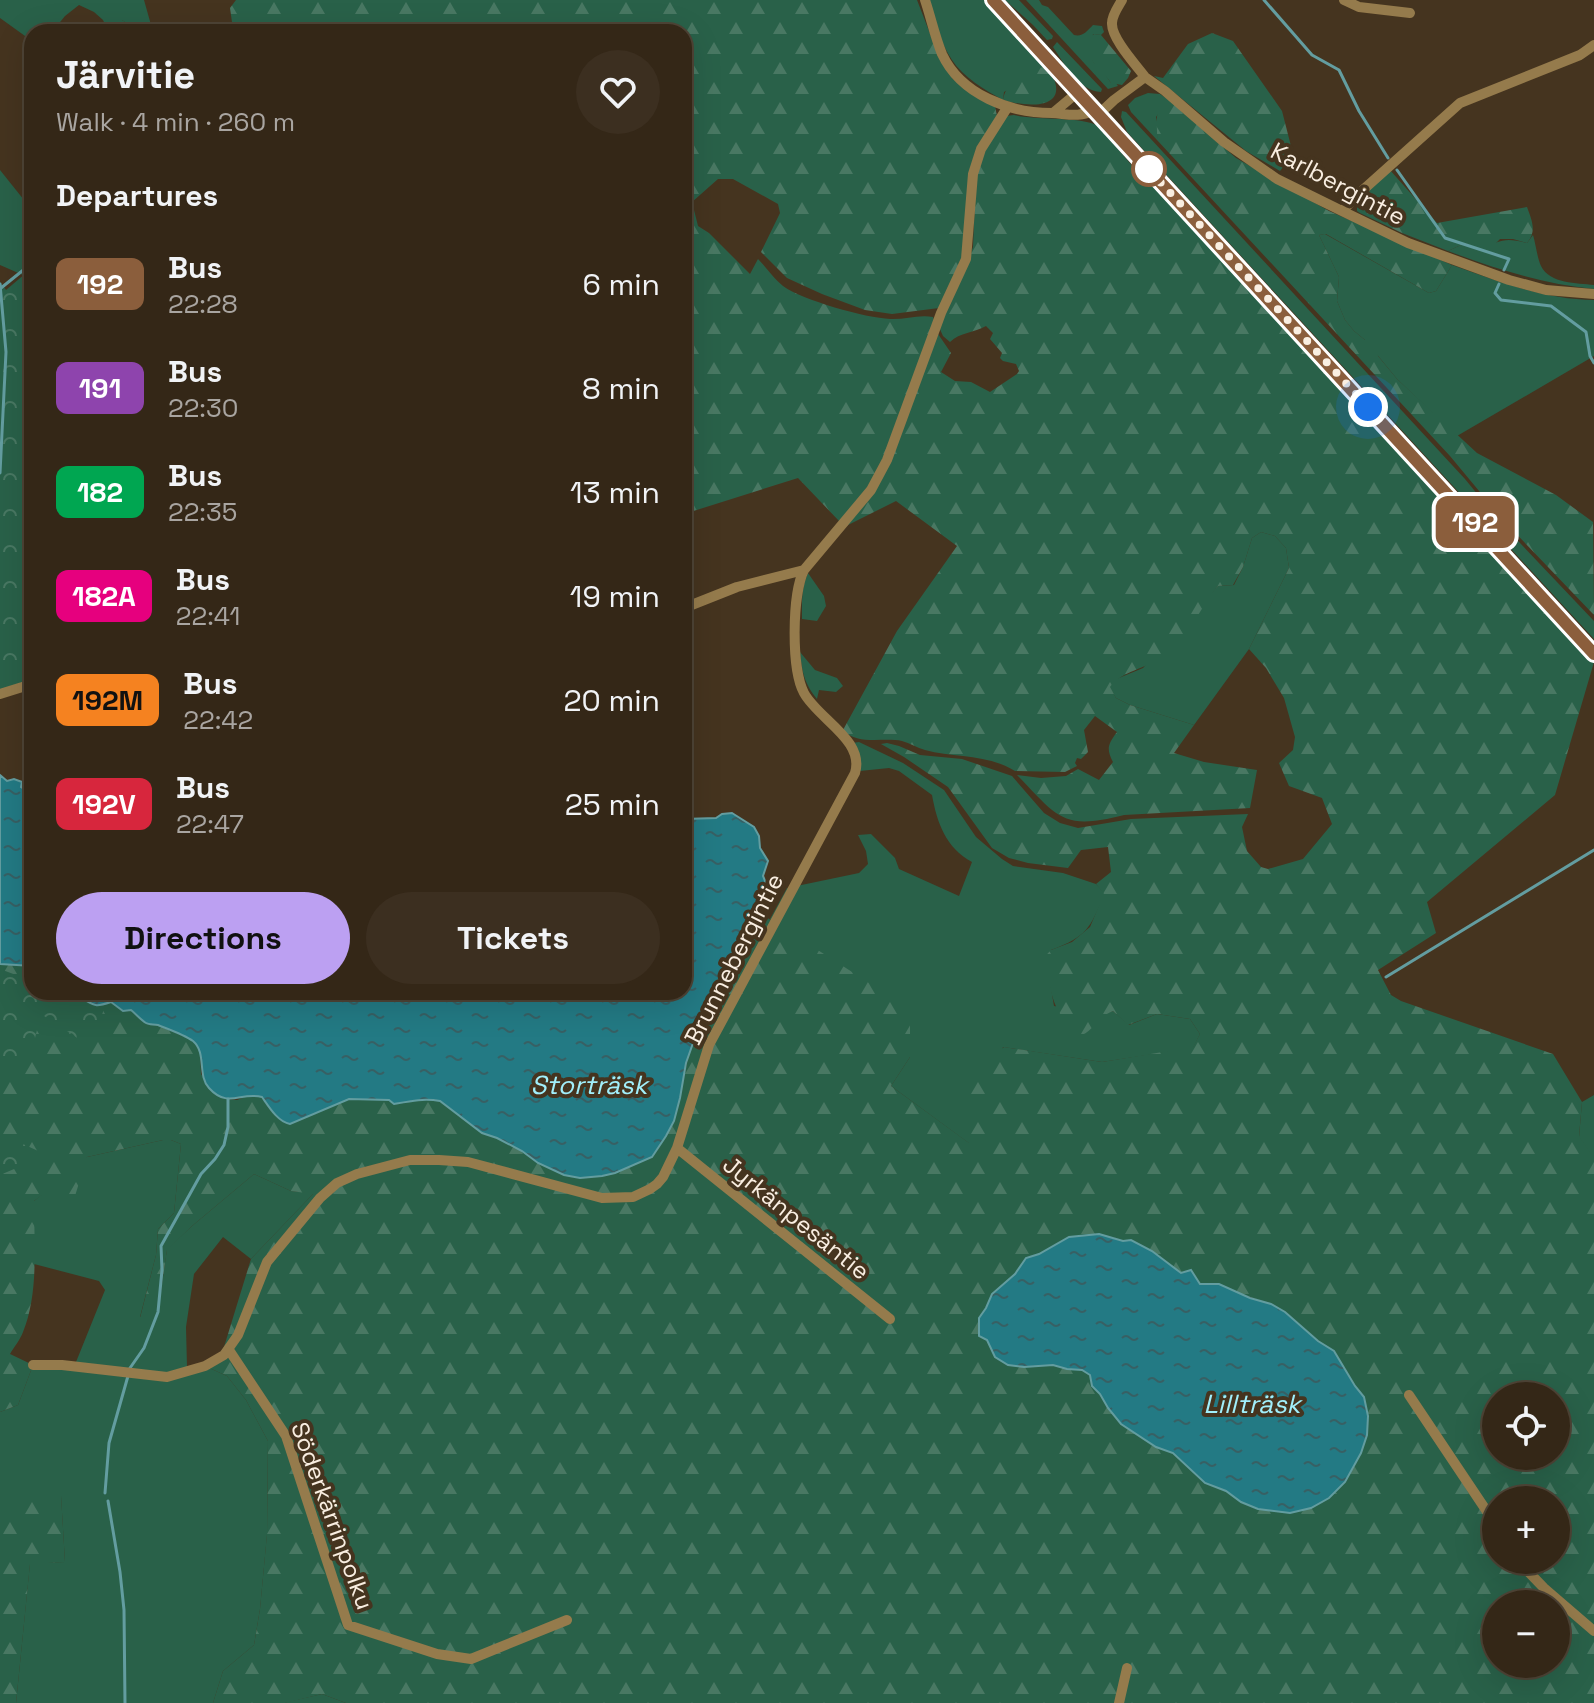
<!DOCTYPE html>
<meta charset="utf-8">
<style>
:root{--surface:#342717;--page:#3c2f20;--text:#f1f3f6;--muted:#a9a5a1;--line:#4e4436;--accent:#bca0f2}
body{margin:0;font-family:"Space Grotesk",sans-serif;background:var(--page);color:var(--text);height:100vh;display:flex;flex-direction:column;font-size:30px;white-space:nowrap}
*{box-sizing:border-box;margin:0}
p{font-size:26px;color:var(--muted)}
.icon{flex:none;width:44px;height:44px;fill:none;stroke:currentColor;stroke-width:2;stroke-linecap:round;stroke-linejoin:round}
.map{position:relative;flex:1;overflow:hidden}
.panel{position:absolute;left:24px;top:24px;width:668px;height:976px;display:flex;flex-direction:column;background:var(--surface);border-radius:24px;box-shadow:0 8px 32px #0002,0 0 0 2px var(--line)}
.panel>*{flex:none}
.badge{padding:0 16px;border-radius:12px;font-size:28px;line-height:52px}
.controls{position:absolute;left:1482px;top:1382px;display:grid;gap:16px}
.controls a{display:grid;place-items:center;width:88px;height:88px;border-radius:50%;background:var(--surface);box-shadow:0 8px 32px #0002,0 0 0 2px var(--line);font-size:40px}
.you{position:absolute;width:40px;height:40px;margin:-20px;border:6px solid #fff;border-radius:50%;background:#1a73e8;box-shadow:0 0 0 12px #1a73e833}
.map>.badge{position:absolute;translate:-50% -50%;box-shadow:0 0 0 4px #fff}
h2{padding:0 32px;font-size:30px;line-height:72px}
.round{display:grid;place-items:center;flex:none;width:84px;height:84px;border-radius:42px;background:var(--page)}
.overview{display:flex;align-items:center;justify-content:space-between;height:136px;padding:0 32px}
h1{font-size:38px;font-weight:700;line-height:60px}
.button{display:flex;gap:16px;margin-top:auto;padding:16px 32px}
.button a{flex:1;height:92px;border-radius:48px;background:var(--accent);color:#111;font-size:32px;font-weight:700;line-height:92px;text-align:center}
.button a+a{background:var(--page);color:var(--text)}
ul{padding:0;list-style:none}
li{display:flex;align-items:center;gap:24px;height:104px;padding:0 32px}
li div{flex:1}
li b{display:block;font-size:30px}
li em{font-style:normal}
li .badge{min-width:88px;font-weight:700;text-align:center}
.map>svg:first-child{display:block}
</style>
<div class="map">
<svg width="1594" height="1703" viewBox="0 0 1594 1703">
<defs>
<pattern id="forest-firs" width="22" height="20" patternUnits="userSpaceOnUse" patternTransform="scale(2)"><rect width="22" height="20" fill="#296149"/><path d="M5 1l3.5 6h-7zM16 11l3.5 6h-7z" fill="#497863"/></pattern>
<pattern id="park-crowns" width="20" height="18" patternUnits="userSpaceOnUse" patternTransform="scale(2)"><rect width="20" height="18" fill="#296149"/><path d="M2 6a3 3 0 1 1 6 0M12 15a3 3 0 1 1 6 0" fill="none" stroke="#497863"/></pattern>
<pattern id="water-ripples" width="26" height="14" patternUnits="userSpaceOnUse" patternTransform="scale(2)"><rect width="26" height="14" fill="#237a84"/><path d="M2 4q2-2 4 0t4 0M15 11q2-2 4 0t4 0" fill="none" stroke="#376064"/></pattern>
</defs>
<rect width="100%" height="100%" fill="#45341f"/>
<!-- grass -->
<path fill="#296149" d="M0 0H144L153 32H140L122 20H103L94 12 79 5 65 16 52 32H32V41L0 18Z
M927 0H984L1047 66 1004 92 1003 100C985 90 963 77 952 60 940 42 934 20 927 0Z
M1005 0H1019L1053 36 1052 39 1047 40 1033 25Z
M1026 0H1039L1042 5 1048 7 1074 35C1083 37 1087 31 1093 25L1102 26 1104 32 1101 35 1093 34C1088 72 1095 56 1111 83H1116L1118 86 1108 89Z
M1057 42 1102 89 1101 92C1079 91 1065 65 1053 47Z
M1148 93 1160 94 1169 100 1156 117 1158 126 1157 140 1131 112 1128 105 1135 98Z
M1122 111 1126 112 1465 479 1501 523 1594 621V639L1127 132 1121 117Z
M0 170 32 210V279L0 265Z
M1325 234 1429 293 1436 291 1452 265C1498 281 1545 300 1594 300V356L1457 436 1397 379 1365 340 1354 331 1345 320 1337 301 1339 277 1319 235Z
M1533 235C1536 245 1537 257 1541 266 1550 284 1577 283 1594 285V289C1543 284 1496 269 1448 251L1465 243 1481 250C1500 240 1505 237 1527 243Z
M1261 532 1275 536 1286 548 1289 568 1249 649 1194 725 1130 705 1116 698 1109 687 1114 680 1143 668 1218 586 1234 585 1243 567 1252 538Z
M808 573 824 596 826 606 817 621 802 619C802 603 801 588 808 573Z
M800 652 815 670 837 678 843 686 836 692 819 690 817 699C804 683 802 672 800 652Z
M859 742 903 763 944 790 976 837 1002 859 1013 866 1063 873 1096 884 1105 894C1089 929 1088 936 1051 950L1050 982 1054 1006 1103 1014 1113 1011 1129 1025 1157 1014 1190 1019 1200 1034 1193 1048 1102 1062 1003 1047 970 1144 891 1086 910 1057 770 919 787 888 859 873 868 864 866 851 858 835 871 834 895 858 899 869 959 896 972 862C946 848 937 823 932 795L899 771 889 768 860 771 852 743Z
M1594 1095V1156H1592L1579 1137 1582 1102Z
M163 1140H171L181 1144 174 1213 158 1229 156 1255 140 1317 158 1312 167 1249 192 1226 254 1174 291 1191 314 1193 251 1259 223 1237 194 1274 186 1327 187 1367 205 1366 227 1376 246 1400 268 1441 267 1535 260 1609 254 1645 223 1671 213 1703H16L30 1563 65 1562 61 1496H0V1412L18 1405 33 1365 74 1367 105 1290 99 1281 34 1264V1201L87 1157Z
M322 1694 346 1703H285L287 1702Z"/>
<!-- forest -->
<path fill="url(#forest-firs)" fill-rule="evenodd" d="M236 0H917L941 62 953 79 995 106 997 116 977 150 962 260 939 308 892 314 865 310 822 294 787 278 761 252 780 213 778 204 733 179H718L692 202 698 226 709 233 750 274 758 259C766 267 774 279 783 286 802 300 866 318 890 319 904 320 919 314 933 317L935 323 876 479 840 522 798 478 684 514V32H216L232 22 230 8Z
M103 20H122L140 32H109Z
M1212 33 1233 41 1282 111 1293 154 1280 171 1246 151 1154 76 1163 78 1188 44Z
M1094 34 1101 35 1131 71 1128 78 1122 85 1111 83C1105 73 1093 67 1090 55L1082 49V44Z
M1047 66C1075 108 1033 109 1003 100 1006 79 1029 71 1047 66Z
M1169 100 1236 158 1329 211 1452 265 1436 291 1429 293 1326 234 1319 235 1339 277 1337 301 1345 320 1354 331 1365 340 1372 338 1376 342 1378 356 1397 379 1477 453 1556 495 1593 522 1594 615 1504 521 1450 456 1157 140C1158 124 1152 108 1169 100Z
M1014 115C1039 121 1080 116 1099 126L1139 174 1168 198 1444 496 1594 662 1555 795 1427 902 1436 933 1378 970 1391 995 1401 1001 1553 1054 1582 1102 1579 1136 1592 1155 1594 1156V1703H346L322 1694 285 1703H213L223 1671 254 1645 260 1609 267 1534 268 1441 246 1400 227 1376 205 1366 214 1362 224 1347 251 1259 313 1194 291 1191 254 1174 192 1226 167 1250 158 1312 152 1329 140 1318 156 1255 158 1229 174 1213 181 1144 171 1140H163L87 1157 75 1196 42 1195 34 1201C34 1243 39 1293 23 1332 20 1340 14 1347 10 1354L33 1365 18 1405 0 1412V964L32 966V992C43 992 57 990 67 992 90 998 83 1011 111 1002L123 1011 131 1010 146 1023 157 1025 192 1040 200 1050 201 1074 215 1094 228 1099 237 1100 252 1094 262 1097C268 1108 278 1122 290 1124L349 1099 389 1100 394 1104 422 1098 440 1100 482 1133 497 1138 522 1151 538 1163 564 1175 580 1178 615 1172 658 1149 666 1136 674 1121 680 1098 690 1048 697 1035 710 995C720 982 726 965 734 950 741 937 753 924 763 915L910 1009V1057L891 1086 969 1143 960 1083 1004 1047 1102 1062 1193 1047 1200 1034 1190 1019 1157 1014 1128 1025 1113 1011C1099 1016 1095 1029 1082 1035 1060 1019 1054 1008 1049 982L1032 970 1051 950 1072 942 1090 927 1104 894 1096 884 1111 872 1108 847 1081 850 1068 868 1028 863 1009 858 992 848 948 787 904 757 881 744 887 743 899 746 920 755 962 759 1012 776 1044 813 1060 823 1078 828 1131 819 1248 814 1242 827 1247 851 1261 867 1268 869 1303 859 1332 824 1322 798 1289 786 1279 763 1293 750 1295 737 1284 698 1266 668 1249 649 1289 568 1286 548 1275 536 1261 532 1252 538 1243 567 1233 585 1218 586C1198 609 1190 639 1164 656 1147 668 1120 672 1110 687L1116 698 1130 705 1194 725 1174 753 1204 762 1257 770 1250 808 1124 815C1062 831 1058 817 1017 775L1041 778 1066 776 1078 769 1099 780 1113 762C1106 749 1108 744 1117 732L1095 716 1084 730 1088 752 1081 759 1077 758 1075 763 1077 766 1065 772 1015 771C988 754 955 758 925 750 917 748 910 743 902 741 883 737 858 746 843 730L897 631 957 546 896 501 844 527 877 488 936 331 951 353 941 372 955 381 971 382 990 392 1017 374 1019 371 1016 364 1003 361 1000 358 1002 353 990 339 993 333 986 326C974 333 960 332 950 342L943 336 939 327 964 272 973 247 976 177 985 148 1006 116ZM1069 1237H1112L1123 1241 1131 1240 1152 1251 1169 1265 1200 1284 1235 1292 1271 1304 1284 1312 1318 1341 1334 1351 1355 1386 1364 1397 1368 1416 1367 1435 1354 1467 1345 1482 1290 1513 1258 1509 1241 1502 1226 1491 1205 1483 1173 1453 1156 1447 1121 1424 1108 1408 1100 1394 1093 1386 1090 1375 1082 1369H1067L1053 1365 1024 1367 996 1357 987 1340 979 1336V1318L986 1308 992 1294 1015 1274 1026 1258 1039 1254ZM1496 1396H1556V1456H1496ZM1496 1500H1556V1560H1496ZM1496 1604H1556V1664H1496Z
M1389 169 1437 223 1527 207C1532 221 1537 231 1527 243L1513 239H1500L1489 250H1481L1465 243 1448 251 1402 233 1360 213 1357 211V202Z
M61 1495 65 1562 30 1564 16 1703H0V1496Z"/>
<!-- park -->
<path fill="url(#park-crowns)" d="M32 268V681L0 695V282L6 290Z
M0 969 32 981V992H57L69 998 105 1006 92 1044 88 1045 41 1014 34 1042 0 1069Z
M0 1132 1 1134 47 1155 0 1175Z"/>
<!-- water -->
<path fill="url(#water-ripples)" stroke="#639da0" stroke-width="2" d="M0 775 7 781 14 779 22 782 21 787 32 794V966L0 964Z
M732 813 754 827 759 836 760 848 768 861 763 876 768 888V893L763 915 755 923 734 950 719 979 716 987 710 995 686 1063 680 1098 674 1121 666 1136 652 1157 615 1173 602 1176 580 1178 564 1175 538 1163 522 1151 497 1138 482 1133 440 1101C424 1098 410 1101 394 1104L389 1100 349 1099 290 1124C278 1122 269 1107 262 1097 241 1091 228 1109 209 1088 197 1075 207 1053 193 1041 185 1035 168 1029 158 1025 154 1024 149 1025 146 1023 141 1020 136 1014 131 1010L123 1011 111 1002C93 1008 95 1005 79 997 75 995 70 994 66 992H684V819L716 818 722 814Z
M1099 1234 1123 1241 1131 1240 1152 1251 1181 1273 1191 1270 1200 1284H1219L1250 1298 1271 1304 1285 1312 1318 1341 1334 1351 1355 1386 1364 1397 1368 1416 1367 1435 1361 1453 1345 1482 1329 1498 1311 1508 1290 1513 1258 1509 1241 1502 1226 1491 1205 1483 1173 1453 1156 1447 1121 1424 1108 1408 1100 1394 1092 1386 1090 1375 1082 1370 1067 1369 1053 1365 1024 1367 1008 1365 995 1357 987 1340 979 1336V1318L986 1308 992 1294 1015 1274 1026 1258 1039 1254 1069 1237Z"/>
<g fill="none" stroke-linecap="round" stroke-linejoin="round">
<!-- stream -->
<path stroke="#639da0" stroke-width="3" d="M1264 0 1312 55 1339 70 1359 111 1388 158
M1397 170 1445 238 1509 259 1504 270
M0 284 6 352 0 473
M1499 284 1495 293 1501 300 1551 306 1586 332 1590 356 1594 363
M1 288 32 263
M1386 977 1594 850
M130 1368 144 1348 158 1312 162 1270 161 1246 201 1174 215 1159 224 1145 228 1127V1099
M105 1493 109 1443 128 1376
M108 1501 120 1572 124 1610 125 1703"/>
<!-- minor -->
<path stroke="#957b4c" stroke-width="10" d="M925 0C931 18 935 37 942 54 961 95 1010 113 1052 113 1068 114 1079 118 1094 110
M1122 0C1118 7 1112 15 1112 23 1111 38 1136 65 1145 77
M1344 0 1359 7 1410 13
M1053 113 1078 92
M1098 115 1114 100 1145 77 1165 91 1224 142 1277 179 1342 211 1408 243 1509 280 1546 290 1594 294
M1342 211 1364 189 1460 103 1580 55 1594 45
M684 608 737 587 804 570
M0 694 32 684
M677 1148 890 1319
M229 1350 286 1436 348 1625 437 1654 471 1659 567 1620
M33 1365H62L167 1377 205 1366 224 1355 238 1335 267 1262 320 1198 337 1183 357 1174 410 1160H439L468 1162 602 1198 633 1197 650 1189 657 1184 663 1177 677 1148 709 1045 855 773C865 740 818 719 804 693 791 669 792 594 804 570L871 490 887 460 941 313 966 259 973 174 981 149 1007 108
M1409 1395 1496 1525
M1517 1560 1544 1588 1594 1631
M1119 1703 1127 1668"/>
<!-- major -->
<path stroke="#f2bd52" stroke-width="12" d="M993 0 1594 654"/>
</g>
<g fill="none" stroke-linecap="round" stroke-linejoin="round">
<!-- line casing -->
<g stroke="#fff" stroke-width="18">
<path id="line" d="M993 0 1594 654"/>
</g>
<!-- line -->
<use href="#line" stroke="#8b5e3c" stroke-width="12"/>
<!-- walk -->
<path stroke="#f9eee1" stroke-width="8" stroke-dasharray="0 14.4" d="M1149 169 1140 160 1368 407"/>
</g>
<!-- markers -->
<circle fill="#fff" stroke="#8b5e3c" stroke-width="4" cx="1149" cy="169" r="16"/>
<g text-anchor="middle" stroke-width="8" stroke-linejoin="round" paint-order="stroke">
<!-- street labels -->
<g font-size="24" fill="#f9eee1" stroke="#45341f">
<text transform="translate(1338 184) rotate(28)" y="8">Karlbergintie</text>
<text transform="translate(734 959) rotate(-63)" y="8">Brunnebergintie</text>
<text transform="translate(796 1218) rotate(39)" y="8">Jyrkänpesäntie</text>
<text transform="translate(332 1516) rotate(70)" y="8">Söderkärrinpolku</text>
</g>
<!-- water labels -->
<g font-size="26" font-style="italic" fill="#a1effb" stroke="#45341f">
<text x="589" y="1094">Storträsk</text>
<text x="1252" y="1413">Lillträsk</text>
</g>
</g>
</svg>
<div class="controls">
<a><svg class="icon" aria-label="locate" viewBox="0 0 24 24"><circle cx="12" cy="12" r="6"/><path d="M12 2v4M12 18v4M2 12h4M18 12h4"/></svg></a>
<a>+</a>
<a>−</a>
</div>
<div class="you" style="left:1368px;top:407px"></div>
<b class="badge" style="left:1475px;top:522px;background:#8b5e3c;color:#fff">192</b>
<section class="panel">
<div class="overview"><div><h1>Järvitie</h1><p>Walk · 4 min · 260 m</p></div><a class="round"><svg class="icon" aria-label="heart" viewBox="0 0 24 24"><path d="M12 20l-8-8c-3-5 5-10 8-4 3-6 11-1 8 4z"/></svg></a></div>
<h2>Departures</h2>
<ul>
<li><span class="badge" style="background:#8b5e3c;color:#fff">192</span><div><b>Bus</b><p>22:28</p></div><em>6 min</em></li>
<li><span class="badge" style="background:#8e44ad;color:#fff">191</span><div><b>Bus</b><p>22:30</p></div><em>8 min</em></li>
<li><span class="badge" style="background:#00a651;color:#fff">182</span><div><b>Bus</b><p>22:35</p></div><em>13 min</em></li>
<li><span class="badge" style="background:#e6007e;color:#fff">182A</span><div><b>Bus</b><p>22:41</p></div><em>19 min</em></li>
<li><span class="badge" style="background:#f58220;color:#111">192M</span><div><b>Bus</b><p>22:42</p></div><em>20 min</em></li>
<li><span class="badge" style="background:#d7263d;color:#fff">192V</span><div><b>Bus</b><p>22:47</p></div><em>25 min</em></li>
</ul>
<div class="button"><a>Directions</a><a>Tickets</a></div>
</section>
</div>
